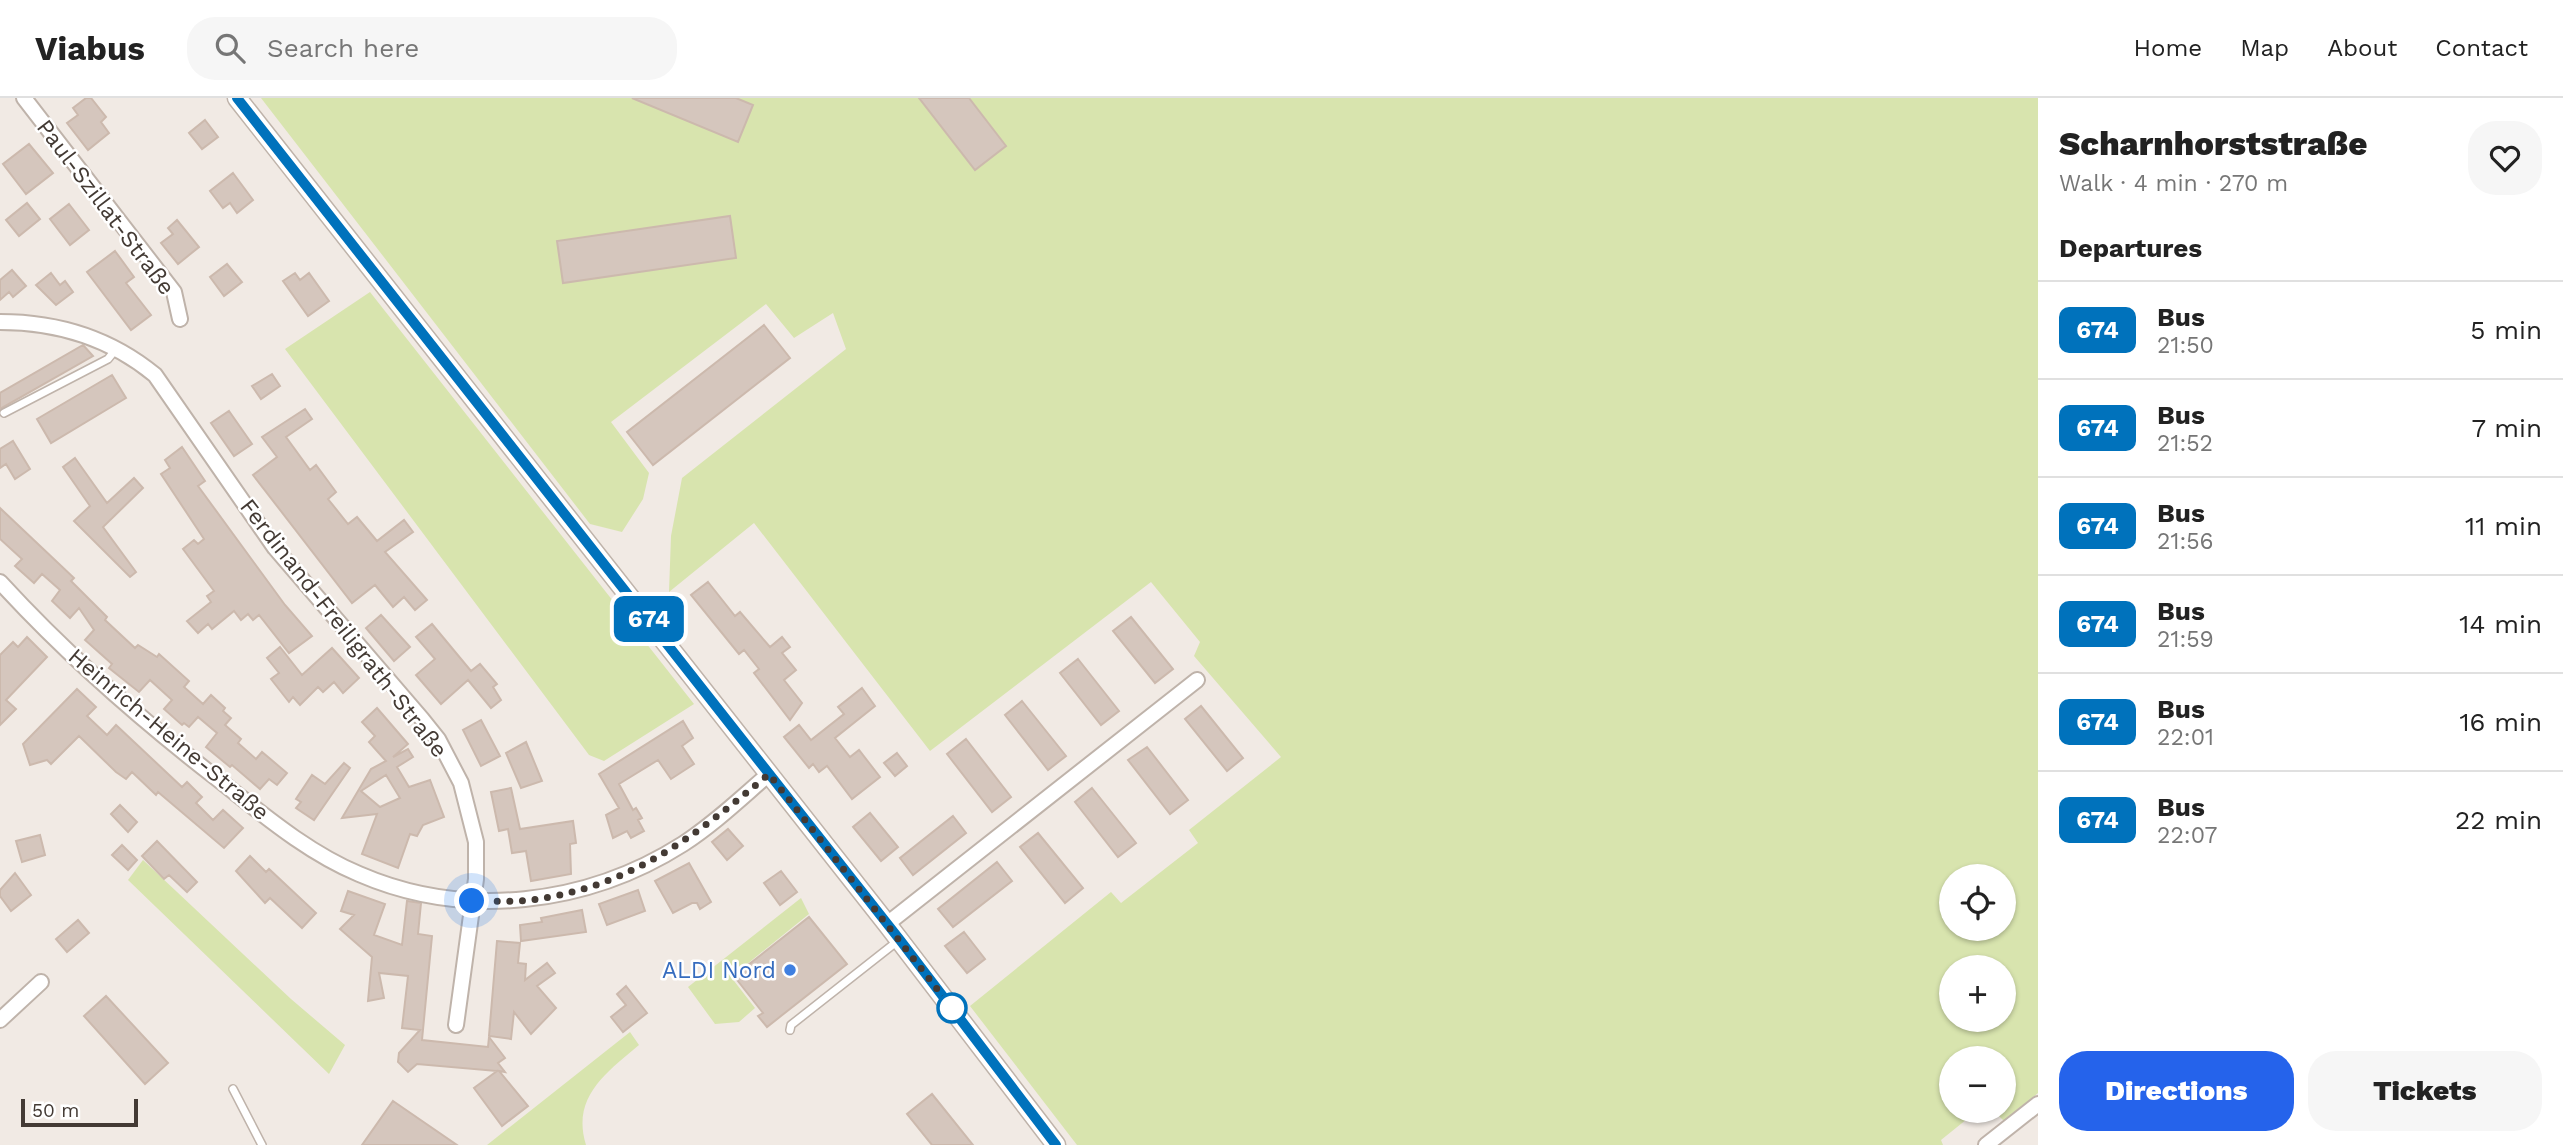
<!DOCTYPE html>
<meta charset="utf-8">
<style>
:root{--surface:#fff;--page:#f6f6f6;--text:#222;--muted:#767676;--line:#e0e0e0;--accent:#2563eb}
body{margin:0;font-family:"Work Sans",sans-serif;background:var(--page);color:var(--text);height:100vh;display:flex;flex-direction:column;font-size:26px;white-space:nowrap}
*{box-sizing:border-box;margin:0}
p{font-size:23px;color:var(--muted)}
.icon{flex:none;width:38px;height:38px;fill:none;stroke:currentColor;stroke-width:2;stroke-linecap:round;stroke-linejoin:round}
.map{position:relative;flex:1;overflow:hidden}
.panel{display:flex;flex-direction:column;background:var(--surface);width:525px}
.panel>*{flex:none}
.badge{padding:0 14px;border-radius:10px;font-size:24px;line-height:46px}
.controls{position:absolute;left:1939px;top:766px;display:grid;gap:14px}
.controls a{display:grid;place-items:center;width:77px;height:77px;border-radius:50%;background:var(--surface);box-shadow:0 2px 5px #0004;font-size:35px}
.scale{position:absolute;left:21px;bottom:18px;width:117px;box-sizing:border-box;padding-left:7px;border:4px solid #433a34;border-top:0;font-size:19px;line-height:24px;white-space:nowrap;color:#433a34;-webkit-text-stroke:5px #fff;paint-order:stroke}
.you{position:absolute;width:35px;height:35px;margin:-18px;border:5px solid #fff;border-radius:50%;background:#1a73e8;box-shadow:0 0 0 10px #1a73e833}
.map>.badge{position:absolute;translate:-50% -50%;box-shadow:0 0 0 4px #fff}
h2{padding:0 21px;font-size:26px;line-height:63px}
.round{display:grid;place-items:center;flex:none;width:74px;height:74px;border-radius:28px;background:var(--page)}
.headline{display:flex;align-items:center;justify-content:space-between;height:119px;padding:0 21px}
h1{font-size:33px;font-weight:800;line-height:52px}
.action{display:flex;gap:14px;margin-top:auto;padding:14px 21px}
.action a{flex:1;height:80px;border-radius:28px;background:var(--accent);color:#fff;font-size:28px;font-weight:800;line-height:80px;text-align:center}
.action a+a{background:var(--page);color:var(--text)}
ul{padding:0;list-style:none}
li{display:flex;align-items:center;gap:21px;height:98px;padding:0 21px;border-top:2px solid var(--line)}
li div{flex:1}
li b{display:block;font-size:26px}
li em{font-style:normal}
li .badge{min-width:77px;font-weight:700;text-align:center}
header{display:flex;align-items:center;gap:42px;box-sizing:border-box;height:98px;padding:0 35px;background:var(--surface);border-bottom:2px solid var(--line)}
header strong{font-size:33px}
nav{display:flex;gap:38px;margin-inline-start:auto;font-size:24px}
.search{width:490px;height:63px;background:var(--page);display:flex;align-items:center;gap:18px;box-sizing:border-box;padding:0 24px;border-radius:28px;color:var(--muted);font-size:26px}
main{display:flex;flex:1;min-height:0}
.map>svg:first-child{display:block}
</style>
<header>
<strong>Viabus</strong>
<div class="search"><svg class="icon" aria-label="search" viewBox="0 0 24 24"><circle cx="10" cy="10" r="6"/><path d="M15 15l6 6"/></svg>Search here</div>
<nav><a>Home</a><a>Map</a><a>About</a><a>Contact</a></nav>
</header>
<main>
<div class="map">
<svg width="2038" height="1047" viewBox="0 0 2038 1047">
<rect width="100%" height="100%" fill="#f1eae4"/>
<!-- green -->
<path fill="#d8e4ae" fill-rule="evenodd" d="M261 0H2038V995L2004 1023 1994 1013H2004V961H1951V1013H1977L1941 1042 1943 1047H1077L970 908 1111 794 1121 805 1198 745 1189 732 1281 659 1194 558 1200 544 1151 484 930 653 754 425 669 494 671 438 682 380 846 251 833 215 794 240 766 206 611 324 649 375 643 401 622 434 590 426ZM1951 779H2004V831H1951ZM1951 870H2004V922H1951Z
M370 194 694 606 604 663 589 657 285 251Z
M143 762 291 901 345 947 329 976 128 782Z
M801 800 809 816 731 879 755 910 739 924 715 926 688 889Z
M630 934 639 947C607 974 571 999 586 1047H487Z"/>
<!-- building -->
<path fill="#d5c6bd" stroke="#ccb9ad" stroke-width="2" fill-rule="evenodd" d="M86 0H91L106 19 101 24 109 35 88 52 67 25 78 17 73 10Z
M632 0H736L753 7 738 44Z
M919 0H969L1006 48 975 72Z
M205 22 218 39 202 51 189 35Z
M29 46 53 75 26 96 3 66Z
M233 75 253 102 237 115 230 105 223 110 210 93Z
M27 105 40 121 19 138 6 122Z
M69 106 89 132 70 147 50 121Z
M730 118 736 160 563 185 557 143Z
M177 122 199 149 178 166 161 145 173 136 168 130Z
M115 153 134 179 126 185 151 217 131 232 87 174Z
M227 166 242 184 224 198 210 179Z
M12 172 26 188 13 199 9 194 0 202V182Z
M51 175 60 187 65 183 73 194 56 207 36 187Z
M295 175 300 182 309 175 329 203 308 218 283 183Z
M764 227 790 260 653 367 627 334Z
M83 247 93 258 0 311V295Z
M272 276 280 288 261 301 252 288Z
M112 277 126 300 51 345 37 321Z
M305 311 312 321 286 339 310 372 316 367 336 394 328 401 348 426 357 419 377 443 404 422 413 434 385 454 427 502 415 512 404 499 393 509 375 487 352 505 253 377 277 359 262 339Z
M229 313 252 346 234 358 211 325Z
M13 343 30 371 15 381 6 366 0 370V351Z
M182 349 205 383 198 388 285 507 312 538 289 555 259 517 253 522 248 516 241 522 234 513 212 531 208 526 198 535 187 523 211 504 207 498 214 493 183 451 194 442 198 446 204 441 161 376 170 370 165 362Z
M75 360 107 405 134 380 143 390 103 429 136 474 130 479 74 423 90 408 63 369Z
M0 410 74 480 71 483 107 519 105 522 135 550 138 547 157 559 159 556 189 583 184 589 203 606 211 597 225 610 223 613 231 620 225 627 241 641 238 645 256 661 262 654 287 675 277 687 269 681 260 691 232 667 230 669 206 649 217 635 198 619 189 629 184 625 182 627 164 611 172 602 150 582 139 594 109 570 112 566 85 542 94 532 79 510 70 520 52 503 60 492 42 476 34 485 15 468 22 461 0 441Z
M708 484 735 518 740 514 770 549 782 539 790 549 782 555 796 572 784 582 802 605 790 622 754 575 759 571 744 552 739 556 691 497Z
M381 517 410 549 394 563 366 530Z
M1131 519 1173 571 1155 585 1113 533Z
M432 526 471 573 480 566 497 586 493 589 501 602 491 610 468 582 441 606 416 577 435 561 416 539Z
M27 539 47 559 6 602 16 611 0 627V557L13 544 18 549Z
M280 549 302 577 332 550 359 580 343 595 334 584 323 594 318 589 300 607 293 599 289 604 271 581 279 575 267 560Z
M1078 561 1119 613 1101 627 1060 575Z
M862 590 875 608 835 640 850 659 859 652 880 679 852 701 827 668 819 674 813 666 809 670 784 639 799 627 811 642 844 616 838 609Z
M77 591 96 609 87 618 107 637 116 627 182 689 187 684 202 699 196 705 213 722 223 712 243 730 224 750 158 694 156 697 132 674 126 681 116 674 79 638 51 666 47 662 30 667 23 646Z
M1022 603 1066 658 1048 672 1005 617Z
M1201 608 1243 660 1227 673 1185 621Z
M377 610 408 646 393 659 408 651 413 659 397 669 409 689 430 682 444 719 423 727 417 738 410 736 398 770 362 756 377 716 342 720 371 671 386 663 369 644 375 638 362 624ZM386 677 400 700 380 709 361 693Z
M481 622 500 658 481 668 463 632Z
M683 623 693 640 682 648 694 666 671 681 658 662 619 686 633 712 636 710 642 720 638 722 644 733 631 740 627 733 613 740 606 717 619 710 599 676Z
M966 641 1011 699 992 714 947 656Z
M526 644 542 683 521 690 506 655Z
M1147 649 1188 702 1170 716 1128 662Z
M897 655 907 668 895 678 884 665Z
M344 665 350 670 314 722 296 710 301 704 296 701 312 677 325 686Z
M511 690 520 731 573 723 576 745 570 746 571 776 531 783 526 753 512 755 508 731 499 733 491 694Z
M1092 690 1136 745 1118 759 1075 704Z
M120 707 137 724 128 734 111 716Z
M870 715 898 749 881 763 853 729Z
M953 718 966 735 913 777 900 760Z
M728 731 743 748 727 762 712 744Z
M1038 735 1083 790 1065 805 1020 749Z
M40 737 45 757 22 764 16 743Z
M157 743 197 784 187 794 169 777 164 781 142 758Z
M122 747 137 762 128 772 112 757Z
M250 758 266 774 269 771 316 815 302 830 270 800 265 805 236 773Z
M997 764 1012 783 953 829 938 811Z
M689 765 711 804 700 811 697 805H692L673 815 655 783Z
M781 773 797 794 780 807 764 785Z
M15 775 31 797 11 813 0 798V792Z
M638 792 645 813 607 827 599 806Z
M348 793 385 806 374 837 402 847 407 803 421 805 418 836 432 838 422 942 488 949 489 939 505 960 498 965 505 974 499 973 528 1008 502 1028 474 990 497 973 417 966 408 974 398 964 399 955 420 932 402 930 408 878 379 875 384 900 368 903 372 859 340 831 354 817 341 813Z
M582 812 586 834 521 843 520 827 542 824 541 820Z
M809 819 847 866 767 929 758 918 763 915 734 878Z
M78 822 89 835 67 854 56 841Z
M964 834 985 861 967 875 945 848Z
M497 843 520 845 518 865 526 866 525 882 547 865 555 875 537 888 556 910 531 936 514 914 511 941 489 938Z
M626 888 647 915 623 934 611 919 626 907 617 896Z
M106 898 168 965 145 986 84 918Z
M932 996 973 1047H932L907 1016Z
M393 1003 457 1047H362Z"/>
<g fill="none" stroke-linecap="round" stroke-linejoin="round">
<!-- service casing -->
<g stroke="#bfb3aa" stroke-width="10">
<path id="service" d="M4 315 108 261 116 251
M790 932 791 927 899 842
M233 991 262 1047"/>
</g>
<!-- minor casing -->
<g stroke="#bfb3aa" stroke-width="18">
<path id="minor" d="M24 0 174 194 180 221
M0 224C58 224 110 240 155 277L275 450 422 621 438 641 461 685 476 744V781L456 927
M0 484C65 555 139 620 215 679 260 714 306 754 359 776 465 822 587 807 683 746 714 726 741 700 769 676
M887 826 1197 582
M0 922 41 884
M1986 1047 2038 1006"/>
</g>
<!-- tertiary casing -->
<g stroke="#bfb3aa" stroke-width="21">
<path id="tertiary" d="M237 0 887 826 1056 1047"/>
</g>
<!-- service -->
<use href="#service" stroke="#fff" stroke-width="7"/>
<!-- minor -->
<use href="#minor" stroke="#fff" stroke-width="14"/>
<!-- tertiary -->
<use href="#tertiary" stroke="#fff" stroke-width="18"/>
</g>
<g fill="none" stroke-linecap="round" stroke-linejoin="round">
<!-- line casing -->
<g stroke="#fff" stroke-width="16">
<path id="line" d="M237 0 900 842 1056 1047"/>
</g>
<!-- line -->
<use href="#line" stroke="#0072bc" stroke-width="10"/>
<!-- walk -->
<path stroke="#433a34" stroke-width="7" stroke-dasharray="0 12.6" d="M472 803C492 803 512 804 531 802 631 789 695 738 769 676L952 910"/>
</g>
<!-- markers -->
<circle fill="#3f7fe0" stroke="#fff" stroke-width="2.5" cx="790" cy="872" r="7"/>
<circle fill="#fff" stroke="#0072bc" stroke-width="3.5" cx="952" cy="910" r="14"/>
<g text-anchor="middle" stroke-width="5" stroke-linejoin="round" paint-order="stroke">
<!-- street labels -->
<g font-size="23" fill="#433a34" stroke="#fff">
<text transform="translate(106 109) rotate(53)" y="8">Paul-Szillat-Straße</text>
<text transform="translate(344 530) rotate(52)" y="8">Ferdinand-Freiligrath-Straße</text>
<text transform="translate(169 636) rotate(40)" y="8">Heinrich-Heine-Straße</text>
</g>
<!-- shop labels -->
<g font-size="23" fill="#366cbe" stroke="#fff" text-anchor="end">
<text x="776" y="880">ALDI Nord</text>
</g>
</g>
</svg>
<div class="controls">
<a><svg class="icon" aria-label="locate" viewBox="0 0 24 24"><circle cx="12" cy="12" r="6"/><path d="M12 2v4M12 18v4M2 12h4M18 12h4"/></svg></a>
<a>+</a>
<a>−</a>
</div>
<div class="scale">50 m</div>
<div class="you" style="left:472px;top:803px"></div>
<b class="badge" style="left:649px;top:521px;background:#0072bc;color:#fff">674</b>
</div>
<section class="panel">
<div class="headline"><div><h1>Scharnhorststraße</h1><p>Walk · 4 min · 270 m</p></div><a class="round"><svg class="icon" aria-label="heart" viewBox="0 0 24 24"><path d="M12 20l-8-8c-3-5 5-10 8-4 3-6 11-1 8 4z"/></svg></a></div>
<h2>Departures</h2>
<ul>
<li><span class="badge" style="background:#0072bc;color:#fff">674</span><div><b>Bus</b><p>21:50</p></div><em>5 min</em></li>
<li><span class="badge" style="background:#0072bc;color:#fff">674</span><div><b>Bus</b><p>21:52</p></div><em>7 min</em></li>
<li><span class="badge" style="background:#0072bc;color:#fff">674</span><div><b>Bus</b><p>21:56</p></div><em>11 min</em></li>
<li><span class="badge" style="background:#0072bc;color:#fff">674</span><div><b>Bus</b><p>21:59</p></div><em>14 min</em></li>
<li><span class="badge" style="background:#0072bc;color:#fff">674</span><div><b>Bus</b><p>22:01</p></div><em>16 min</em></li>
<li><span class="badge" style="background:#0072bc;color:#fff">674</span><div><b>Bus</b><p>22:07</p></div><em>22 min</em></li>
</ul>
<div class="action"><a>Directions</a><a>Tickets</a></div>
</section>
</main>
